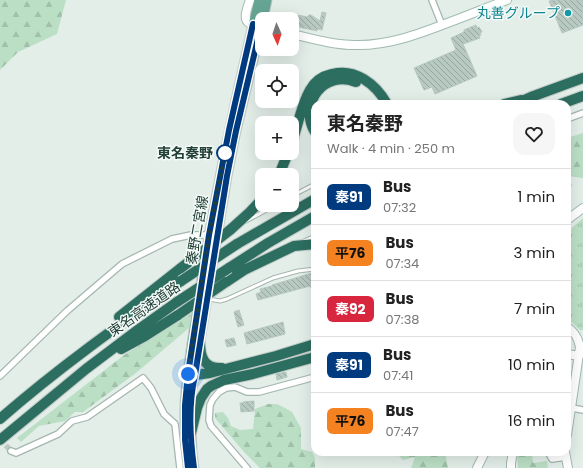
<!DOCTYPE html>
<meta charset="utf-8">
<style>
:root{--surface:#fff;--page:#f6f6f6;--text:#222;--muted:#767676;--line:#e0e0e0}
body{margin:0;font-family:Poppins,"Noto Sans JP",sans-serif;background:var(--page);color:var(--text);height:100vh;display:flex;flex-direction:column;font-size:15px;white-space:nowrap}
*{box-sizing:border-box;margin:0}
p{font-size:13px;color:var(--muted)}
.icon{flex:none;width:22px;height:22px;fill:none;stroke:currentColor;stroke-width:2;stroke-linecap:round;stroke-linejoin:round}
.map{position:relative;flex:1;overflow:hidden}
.side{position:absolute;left:311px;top:100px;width:260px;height:356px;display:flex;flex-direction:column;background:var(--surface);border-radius:12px;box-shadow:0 4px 16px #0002}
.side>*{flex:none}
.badge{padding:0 8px;border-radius:6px;font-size:14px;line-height:26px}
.needle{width:26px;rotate:177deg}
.controls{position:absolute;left:255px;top:12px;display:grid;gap:8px}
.controls a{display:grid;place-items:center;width:44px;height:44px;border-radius:8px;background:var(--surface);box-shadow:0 4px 16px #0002;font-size:20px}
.you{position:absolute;width:20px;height:20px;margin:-10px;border:3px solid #fff;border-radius:50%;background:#1a73e8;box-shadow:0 0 0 6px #1a73e833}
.map>.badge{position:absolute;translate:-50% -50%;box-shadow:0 0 0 2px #fff}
.round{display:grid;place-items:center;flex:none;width:42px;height:42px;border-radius:12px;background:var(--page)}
.overview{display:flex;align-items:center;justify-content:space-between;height:68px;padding:0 16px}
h1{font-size:19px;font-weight:700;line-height:30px}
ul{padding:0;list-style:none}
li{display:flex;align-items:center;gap:12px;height:56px;padding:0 16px;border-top:1px solid var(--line)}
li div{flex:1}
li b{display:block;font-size:15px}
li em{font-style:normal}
li .badge{min-width:44px;font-weight:700;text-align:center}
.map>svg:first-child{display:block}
</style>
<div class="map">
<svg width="583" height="468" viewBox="0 0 583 468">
<defs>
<pattern id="forest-firs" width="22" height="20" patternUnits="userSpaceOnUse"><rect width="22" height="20" fill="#bbdfc5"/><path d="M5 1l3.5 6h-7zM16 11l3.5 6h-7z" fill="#a0c0aa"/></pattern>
<pattern id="park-tufts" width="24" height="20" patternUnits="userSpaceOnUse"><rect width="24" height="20" fill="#bbdfc5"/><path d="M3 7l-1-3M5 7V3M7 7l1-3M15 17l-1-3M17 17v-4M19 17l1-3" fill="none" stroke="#a0c0aa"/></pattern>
<pattern id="building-back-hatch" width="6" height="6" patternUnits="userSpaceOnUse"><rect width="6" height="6" fill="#b8c9c2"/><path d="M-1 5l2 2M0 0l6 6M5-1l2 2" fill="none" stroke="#95a59f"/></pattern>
</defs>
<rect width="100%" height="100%" fill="#e3eee9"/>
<!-- forest -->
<path fill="url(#forest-firs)" d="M0 0H66L57 34 18 52 0 70Z
M583 133V178L568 176 567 182V138Z
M191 314 189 328 136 373 83 412H75L65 421 39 426 21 442 17 438 124 355Z
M268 404H277L285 408 292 412 301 428V449L312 452 315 458V468H260L244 452 215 418V413L223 412 228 418 231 426 240 430 253 429 255 409Z
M395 452H445L448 468H411L415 457 403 460Z
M518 452H532L533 463 547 461 548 468H518L517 454Z"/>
<!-- park -->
<path fill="url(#park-tufts)" d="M583 218V330H580L574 324 567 319V232Z"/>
<!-- building -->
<path fill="url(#building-back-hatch)" stroke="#b5c8c0" d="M553 0H583V25L562 33 549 1Z
M322 12 326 13 322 30 317 29V31L299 27V25L296 24 298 15 307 17 309 15H311L320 21Z
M476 25 477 28 479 27 482 32 480 33 481 35 479 36 480 38 463 44 477 76 435 94 432 87 424 90 414 68 456 50 451 38 464 32V30Z
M315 272V286L311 288 310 286 258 300 256 294 261 292 260 289 272 286V285L279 283Z
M239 310 244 325 238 327 234 312Z
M283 322 285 334 247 344 244 333Z
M234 338 236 345 227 347 225 340Z
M286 372 287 377 277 380 276 374Z
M254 401V411L241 412 240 403H243V402Z"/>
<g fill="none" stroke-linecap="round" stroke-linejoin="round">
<!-- street-tunnel -->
<path stroke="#bccbc6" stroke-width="5.5" stroke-dasharray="5.5 3" stroke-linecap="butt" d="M0 439 11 451"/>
<!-- lane casing -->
<g stroke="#a5b6b0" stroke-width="5">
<path id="lane" d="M567 195 569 185
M292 196 315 184
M246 221 276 205
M304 241 315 236
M209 299 220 301 227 299 273 278 298 271 315 269"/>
</g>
<!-- street casing -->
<g stroke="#a5b6b0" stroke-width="8">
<path id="street" d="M432 0 442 25
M567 119 583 113
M0 376 67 311 122 264 172 239 191 235H209
M572 408 583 410
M11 451 16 453 58 434 72 421 87 417 143 378 151 388 164 414 175 424 180 468
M548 452 552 459 566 457
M247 468 211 426 209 420 210 405 213 399 219 392 226 388 235 387 247 392H259L315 377"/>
</g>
<!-- secondary casing -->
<g stroke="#a1bab1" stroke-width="10">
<path id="secondary" d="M250 0C248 6 242 19 249 23 252 25 256 25 259 26
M292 34C313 39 334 45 355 45 388 46 419 34 450 22 469 15 488 7 507 0
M567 220 583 208
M567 327C575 332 578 338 580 347L567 435
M567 354 579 356
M565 452 568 468
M477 468 485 452
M511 468V463L513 452"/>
</g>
<!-- primary casing -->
<g stroke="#c1cac7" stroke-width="11">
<path id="primary" d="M263 19 267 0
M191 395 227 176 236 131 262 22
M191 426 192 452 194 468
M188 468C186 447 184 426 185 405 187 366 195 328 200 291 215 193 236 96 259 0"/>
</g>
<!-- highway casing -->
<g stroke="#c1cac7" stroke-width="12">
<path id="highway" d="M504 104 521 100
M515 104 531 97 583 78
M561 104 583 96
M315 132C298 104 324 69 356 82
M292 142C298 125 301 106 310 90 315 81 323 76 332 74 355 68 376 84 387 104
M279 175 288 153
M230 230 250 212 262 199
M237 244 315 199
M229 268 268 243 315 216
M226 282 244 270 294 246 315 244
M119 317 181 268
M200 342C200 357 204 369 222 368
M121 349 145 336 178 315
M195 375 210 373 276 356 315 344
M0 419C57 369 119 325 181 281
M191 433 197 408 201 398 207 389 211 386 224 380 253 374 315 357
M0 440 86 369 139 329 177 302"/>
</g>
<!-- lane -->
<use href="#lane" stroke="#fff" stroke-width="3"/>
<!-- street -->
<use href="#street" stroke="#fff" stroke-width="5.5"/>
<!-- secondary -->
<use href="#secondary" stroke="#fff" stroke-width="8"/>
<!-- primary -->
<use href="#primary" stroke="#66a594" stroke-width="9"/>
<!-- highway -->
<use href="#highway" stroke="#2c6e60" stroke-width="10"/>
<!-- highway-bridge casing -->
<g stroke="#c1cac7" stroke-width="12" stroke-linecap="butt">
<path id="highway-bridge" d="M181 268 230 230
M181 281 237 244
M177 302 229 268
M178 315 226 282"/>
</g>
<!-- highway-bridge -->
<use href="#highway-bridge" stroke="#2c6e60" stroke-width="10"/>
</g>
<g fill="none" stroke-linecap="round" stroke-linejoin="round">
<!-- line casing -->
<g stroke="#fff" stroke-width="9">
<path id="line" d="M188 468 185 440V405L188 374 209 235 229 130 253 24 261 26 236 131 227 176 195 375C188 406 190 437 194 468"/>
</g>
<!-- line -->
<use href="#line" stroke="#003b80" stroke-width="6"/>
<!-- walk -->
<path stroke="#224038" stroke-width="4" stroke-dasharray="0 7.2" d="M188 374 209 235 225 153"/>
</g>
<!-- markers -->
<circle fill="#0f9aa8" stroke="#f4faf7" stroke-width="1.5" cx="568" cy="13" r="4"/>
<circle fill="#fff" stroke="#003b80" stroke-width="2" cx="225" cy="153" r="8"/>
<g text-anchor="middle" stroke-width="3" stroke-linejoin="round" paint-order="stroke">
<!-- culture labels -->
<g font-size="14" fill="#0d838f" stroke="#f4faf7" text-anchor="end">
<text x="560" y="18">丸善グループ</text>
</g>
<!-- stop labels -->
<g font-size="14" font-weight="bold" fill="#224038" stroke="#f4faf7" text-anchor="end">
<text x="213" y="158">東名秦野</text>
</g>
<!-- street labels -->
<g font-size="14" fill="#224038" stroke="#f4faf7">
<text transform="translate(197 230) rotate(-80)" y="5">秦野二宮線</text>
<text transform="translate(144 309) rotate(-35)" y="5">東名高速道路</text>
</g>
</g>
</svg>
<div class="controls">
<a><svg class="needle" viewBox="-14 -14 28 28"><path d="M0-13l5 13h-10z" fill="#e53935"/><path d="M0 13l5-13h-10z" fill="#767676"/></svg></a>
<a><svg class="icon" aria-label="locate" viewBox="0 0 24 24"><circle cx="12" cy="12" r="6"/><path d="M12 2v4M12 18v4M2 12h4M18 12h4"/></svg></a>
<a>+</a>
<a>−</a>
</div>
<div class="you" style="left:188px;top:374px"></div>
<section class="side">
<div class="overview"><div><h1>東名秦野</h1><p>Walk · 4 min · 250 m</p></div><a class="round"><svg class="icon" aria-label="heart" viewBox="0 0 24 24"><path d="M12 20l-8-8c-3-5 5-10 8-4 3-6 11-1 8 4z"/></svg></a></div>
<ul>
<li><span class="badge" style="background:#003b80;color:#fff">秦91</span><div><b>Bus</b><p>07:32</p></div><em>1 min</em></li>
<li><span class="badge" style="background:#f58220;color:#111">平76</span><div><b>Bus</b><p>07:34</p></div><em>3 min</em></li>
<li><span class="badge" style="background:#d7263d;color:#fff">秦92</span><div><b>Bus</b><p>07:38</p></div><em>7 min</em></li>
<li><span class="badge" style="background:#003b80;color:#fff">秦91</span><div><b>Bus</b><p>07:41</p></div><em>10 min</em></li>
<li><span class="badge" style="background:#f58220;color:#111">平76</span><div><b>Bus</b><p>07:47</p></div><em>16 min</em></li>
</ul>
</section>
</div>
